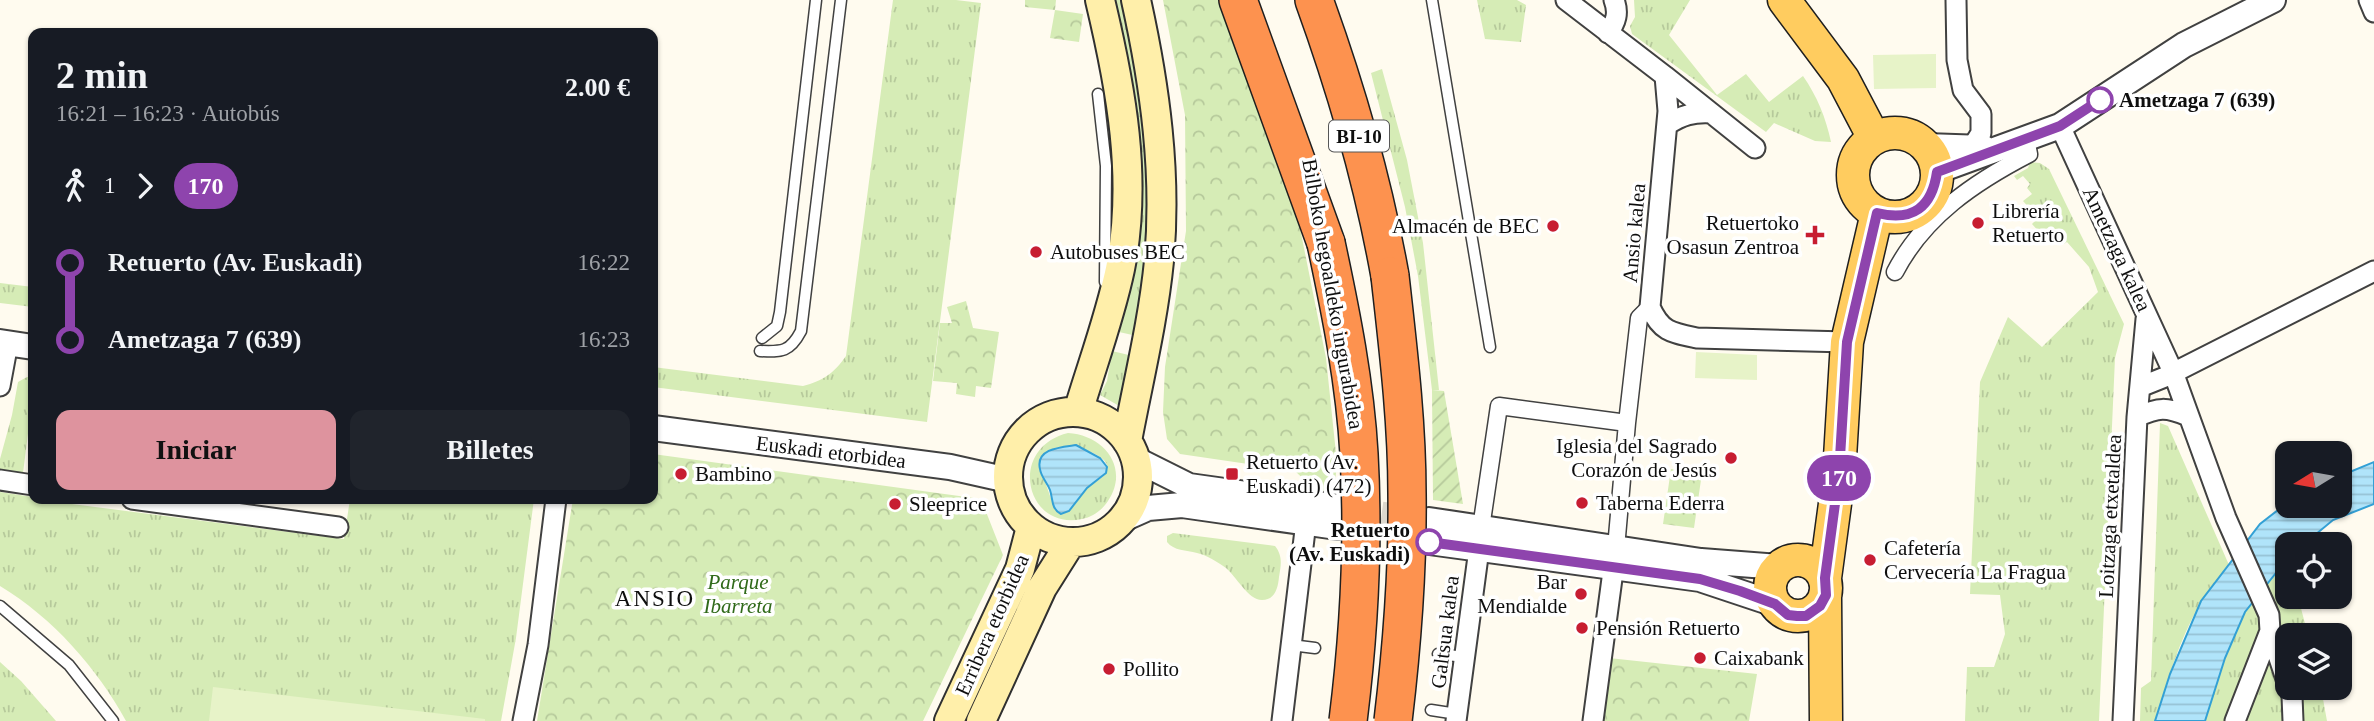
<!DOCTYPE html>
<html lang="es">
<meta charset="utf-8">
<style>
:root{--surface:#171b24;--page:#20242c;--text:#f1f3f6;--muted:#9ea1a6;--accent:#de939e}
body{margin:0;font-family:"Times New Roman",serif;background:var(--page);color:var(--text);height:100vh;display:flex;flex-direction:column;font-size:26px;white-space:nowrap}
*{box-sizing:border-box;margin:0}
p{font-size:23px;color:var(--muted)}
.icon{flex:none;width:38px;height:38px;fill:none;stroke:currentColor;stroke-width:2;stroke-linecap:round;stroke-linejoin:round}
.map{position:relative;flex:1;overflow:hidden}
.details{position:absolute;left:28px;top:28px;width:630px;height:476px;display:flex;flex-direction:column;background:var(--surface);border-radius:14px;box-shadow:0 2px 5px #0004}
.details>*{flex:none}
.badge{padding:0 14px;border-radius:23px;font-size:24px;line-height:46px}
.needle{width:46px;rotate:259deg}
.controls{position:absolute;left:2275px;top:441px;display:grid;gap:14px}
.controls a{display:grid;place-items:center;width:77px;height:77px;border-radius:14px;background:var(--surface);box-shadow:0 2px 5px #0004;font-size:35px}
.map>.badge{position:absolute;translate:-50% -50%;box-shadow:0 0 0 4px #fff}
.legs{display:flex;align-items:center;gap:10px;height:77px;padding:0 28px;font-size:23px}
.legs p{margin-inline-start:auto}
.head{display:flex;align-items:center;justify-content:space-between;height:119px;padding:0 28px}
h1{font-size:38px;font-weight:600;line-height:52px}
.action{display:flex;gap:14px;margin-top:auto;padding:14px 28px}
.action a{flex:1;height:80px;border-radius:14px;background:var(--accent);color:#111;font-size:28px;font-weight:600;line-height:80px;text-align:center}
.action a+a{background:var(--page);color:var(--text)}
ul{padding:0 28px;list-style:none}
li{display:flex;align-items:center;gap:24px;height:77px;font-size:26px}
li i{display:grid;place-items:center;width:10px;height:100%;margin:0 9px;background:currentColor}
li i::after{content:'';width:18px;height:18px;margin:-9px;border:5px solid;border-radius:50%;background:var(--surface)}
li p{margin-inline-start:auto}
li:first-child i{background:linear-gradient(#0000 50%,currentColor 0)}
li:last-child i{background:linear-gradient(currentColor 50%,#0000 0)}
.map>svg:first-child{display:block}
</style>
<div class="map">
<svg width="2374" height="721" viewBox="0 0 2374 721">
<defs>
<pattern id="grass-tufts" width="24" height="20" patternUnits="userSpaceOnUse" patternTransform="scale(1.75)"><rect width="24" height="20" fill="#d6ecb6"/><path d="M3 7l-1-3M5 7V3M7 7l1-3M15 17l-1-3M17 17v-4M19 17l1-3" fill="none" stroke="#b6c99b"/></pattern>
<pattern id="park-crowns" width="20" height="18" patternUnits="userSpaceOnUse" patternTransform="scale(1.75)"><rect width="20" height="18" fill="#d6ecb6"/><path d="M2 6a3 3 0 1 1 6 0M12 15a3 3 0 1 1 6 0" fill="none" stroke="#b6c99b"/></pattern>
<pattern id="garden-furrows" width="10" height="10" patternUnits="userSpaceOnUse" patternTransform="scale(1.75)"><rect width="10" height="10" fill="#d6ecb6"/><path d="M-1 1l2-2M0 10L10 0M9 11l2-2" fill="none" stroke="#b6c99b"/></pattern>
<pattern id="water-rules" width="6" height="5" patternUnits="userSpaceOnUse" patternTransform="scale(1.75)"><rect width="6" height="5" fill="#b0e4fa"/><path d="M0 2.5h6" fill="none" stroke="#96c2d5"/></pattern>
</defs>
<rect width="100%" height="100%" fill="#fffbef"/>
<!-- grass -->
<path fill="url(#grass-tufts)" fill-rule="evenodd" d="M893 0H956L981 3 927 422 653 387V367L803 386C823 381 834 373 846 356Z
M1109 0H1127L1143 72 1152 213 1137 336 1119 332 1127 284Z
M1477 0H1517L1526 5 1521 42 1485 39Z
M1634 0H1690L1669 35 1717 95 1746 74 1769 102 1803 76C1817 96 1826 118 1831 142L1815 141 1774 123 1766 132 1632 34 1630 26 1635 17Z
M1382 69 1407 160 1423 243 1439 390H1432L1418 276 1405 207 1371 73Z
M2030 162 2040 163 2049 169 2124 324 2115 358 2099 721H1965L1967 667H1994L2005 634 2000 595 1970 594 1980 382 2008 317 2042 347 2098 292 2089 267 2067 242 2064 244 2053 232 2050 235 2045 230 2041 234 2032 224 2036 220 2032 215 2034 213 2023 201 2032 194 2027 188 2030 184 2023 176 2017 180 2014 176 2028 168Z
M0 283 33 287V307L0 303Z
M1112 351 1133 356 1121 407 1100 395 1107 381Z
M27 377H33V394L23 473 0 471V459L12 415 18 382Z
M2160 423 2168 426 2229 565C2219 578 2207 590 2200 604 2179 640 2167 682 2155 721H2140L2141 688 2151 681Z
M1068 433C1104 435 1130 468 1108 501 1102 510 1093 517 1082 519 1025 531 1007 448 1068 433ZM1071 446C1081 448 1115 457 1106 473 1102 479 1093 483 1088 487 1079 496 1074 512 1061 514 1051 507 1048 485 1041 473L1054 448Z
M0 492 33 497V499L344 539 350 499H534L516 638 501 721H126C97 668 53 618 0 586Z
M1173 533 1275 546C1283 556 1281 565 1279 577 1278 588 1275 600 1262 600 1248 600 1236 576 1226 568 1218 562 1206 555 1197 553 1186 550 1174 551 1167 542V536Z
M2287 559V597H2298L2308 635H2287V688H2321L2327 721H2205L2225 658 2245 612Z
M0 662 21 681 56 721H0Z"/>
<!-- park -->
<path fill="url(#park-crowns)" d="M1025 0H1056L1055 10 1083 14 1079 42 1050 38 1055 10 1025 7Z
M1163 0H1221L1294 198 1326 358 1337 463 1334 493 1316 491 1295 471 1180 454 1167 439 1163 412 1165 367 1186 231 1185 115Z
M966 301 973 328 999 332 991 388 976 386 975 397 956 394 957 383 933 381 940 323H952L947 307Z
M653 454 981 499 1003 555 923 721H537L573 499H653Z
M1671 469 1702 473 1694 528 1663 524Z
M1609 658 1757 674 1749 721H1601Z"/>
<!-- garden -->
<path fill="url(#garden-furrows)" d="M1432 390 1444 391 1463 504 1433 500Z"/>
<!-- pitch -->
<path fill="#e7f3c8" d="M1936 54V88L1874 89 1873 55Z
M1696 352 1757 355V380L1695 378Z
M213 687 485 719V721H209Z"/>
<!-- water -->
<path fill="url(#water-rules)" stroke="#33a0d5" stroke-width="2" d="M1076 445 1100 458 1107 467 1106 473 1087 488 1069 511 1061 514C1051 509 1053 499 1050 490 1047 482 1041 477 1040 469 1035 448 1063 447 1076 445Z
M2374 462V504L2333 520 2304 544H2287V559L2245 612 2225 658 2205 721H2155L2170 674 2201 601 2260 524 2287 503V506H2340V476Z"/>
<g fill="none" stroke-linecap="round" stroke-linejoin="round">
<!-- tertiary-tunnel -->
<path stroke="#dbd7cd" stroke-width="24" stroke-dasharray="24 12" stroke-linecap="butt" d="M1346 509 1421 519"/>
<!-- service casing -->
<g stroke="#414141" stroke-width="13">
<path id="service" d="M1432 0 1490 347
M1098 94 1106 166 1105 282
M762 338 777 326 780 312 816 0
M760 351C782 352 790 352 801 331L841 0
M0 606 69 665 113 721
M1291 645 1315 648
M1438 654 1465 657
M1431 710 1457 714"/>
</g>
<!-- pedestrian casing -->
<g stroke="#414141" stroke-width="19">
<path id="pedestrian" d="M1895 272C1924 216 1975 182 2029 154L2026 139
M1481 528 1499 406 1627 423 1639 318 1650 307
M1616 548 1627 423"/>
</g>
<!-- minor casing -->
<g stroke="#414141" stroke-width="23">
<path id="minor" d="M1566 0 1665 76 1668 111 1650 307C1661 332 1672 333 1697 338L1847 342
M1956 0 1957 60 1963 90 1981 114V133L1971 149
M2369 0 2374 12
M1608 33C1616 22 1619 13 1614 0
M1665 76 1755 148
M1667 125C1682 115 1693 112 1711 113
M2060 126 2173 372 2226 518 2269 615 2270 631 2287 682
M0 386 8 343
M2140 387 2165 377 2374 271
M2137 417C2159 407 2166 407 2188 416
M0 480 33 485
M132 499 338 527
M2289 688 2292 696 2293 721
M523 721 538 645 556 499
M1282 721 1306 522
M1456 721 1479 549
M1593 721 1615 556
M2123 721 2137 417 2146 319
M2235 721 2270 631"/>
</g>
<!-- tertiary casing -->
<g stroke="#414141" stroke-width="28">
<path id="tertiary" d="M1926 146 1984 148
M1937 171 2060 126 2184 45 2273 0
M0 342 33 347
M653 428 950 467 1008 480
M1135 459 1189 486 1338 507
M1121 520 1148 508 1182 505 1337 527
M1429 520 1701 561 1779 567
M1429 542 1700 579 1775 604"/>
</g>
<!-- secondary casing -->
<g stroke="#303030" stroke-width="32">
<path id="secondary" d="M1078 412C1092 365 1110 317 1120 269 1138 179 1121 88 1100 0
M1008 477a65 65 0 1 1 130 0a65 65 0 1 1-130 0Z
M1127 441C1138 382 1153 322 1159 261 1167 173 1155 86 1136 0
M949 721 1020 569 1031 527
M981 721 1042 588 1071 542"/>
</g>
<!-- primary casing -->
<g stroke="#1f1f1f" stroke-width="35">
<path id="primary" d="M1784 0 1843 79 1874 138
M1853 175a42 42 0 1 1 84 0a42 42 0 1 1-84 0Z
M1770 588a28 28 0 1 1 56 0a28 28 0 1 1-56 0Z
M1825 578 1839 474 1847 342 1877 213
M1825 598 1826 721"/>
</g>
<!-- motorway casing -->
<g stroke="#1f1f1f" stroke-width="40">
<path id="motorway" d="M1238 0 1326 243
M1314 0C1347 91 1373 181 1390 276"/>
</g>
<!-- service -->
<use href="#service" stroke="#fff" stroke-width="10"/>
<!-- pedestrian -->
<use href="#pedestrian" stroke="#fff" stroke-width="16"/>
<!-- minor -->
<use href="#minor" stroke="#fff" stroke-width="19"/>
<!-- tertiary -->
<use href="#tertiary" stroke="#fff" stroke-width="24"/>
<!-- secondary -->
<use href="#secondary" stroke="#ffefaa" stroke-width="28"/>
<!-- primary -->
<use href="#primary" stroke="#ffcc5f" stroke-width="32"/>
<!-- motorway -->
<use href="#motorway" stroke="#fd924f" stroke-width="37"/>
<!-- motorway-bridge casing -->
<g stroke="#1f1f1f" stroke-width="40" stroke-linecap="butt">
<path id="motorway-bridge" d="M1326 243C1341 313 1355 383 1359 454 1364 543 1359 633 1348 721
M1390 276C1398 348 1407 421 1407 493 1408 569 1402 646 1393 721"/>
</g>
<!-- motorway-bridge -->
<use href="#motorway-bridge" stroke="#fd924f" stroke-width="37"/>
</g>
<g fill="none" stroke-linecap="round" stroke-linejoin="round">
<!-- line-1 casing -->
<g stroke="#fff" stroke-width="16">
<path id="line-1" d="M1429 542 1700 579 1740 591 1775 604 1788 615 1797 616H1806L1820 606 1826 595 1825 578 1839 474 1847 342 1877 213C1913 222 1932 207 1937 172L2060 126 2100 100"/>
</g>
<!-- line-1 -->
<use href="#line-1" stroke="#8e44ad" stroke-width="10"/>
</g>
<!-- markers -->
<g fill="#fff" stroke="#8e44ad" stroke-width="3.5">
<circle cx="2100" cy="100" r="12"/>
<circle cx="1429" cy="542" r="12"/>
</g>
<g fill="#c71d32" stroke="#fff" stroke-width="2.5">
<circle cx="1978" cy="223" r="7"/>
<circle cx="1553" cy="226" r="7"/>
<path d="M1811.5 224.5h7v7h7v7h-7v7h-7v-7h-7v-7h7z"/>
<circle cx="1036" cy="252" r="7"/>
<circle cx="1731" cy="458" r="7"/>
<circle cx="681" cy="474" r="7"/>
<rect x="1225" y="467" width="14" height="14" rx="3.5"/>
<circle cx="1582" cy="503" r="7"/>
<circle cx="895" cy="504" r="7"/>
<circle cx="1870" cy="560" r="7"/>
<circle cx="1581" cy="594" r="7"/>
<circle cx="1582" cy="628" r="7"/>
<circle cx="1700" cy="658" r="7"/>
<circle cx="1109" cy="669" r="7"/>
</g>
<g text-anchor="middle" stroke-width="7" stroke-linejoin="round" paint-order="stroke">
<!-- shield labels -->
<rect fill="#fff" stroke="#565656" stroke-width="2" x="1329" y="120.5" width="60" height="31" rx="5"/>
<g font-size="19" font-weight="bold" fill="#0e0e0e">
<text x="1359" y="143">BI-10</text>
</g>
<!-- stop labels -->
<g font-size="21" font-weight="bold" fill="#0e0e0e" stroke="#fff" text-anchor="start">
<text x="2119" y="107">Ametzaga 7 (639)</text>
<text x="1410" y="537" text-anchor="end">Retuerto<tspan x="1410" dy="24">(Av. Euskadi)</tspan></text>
</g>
<!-- poi labels -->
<g font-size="21" fill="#0e0e0e" stroke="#fff" text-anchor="start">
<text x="1992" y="218">Librería<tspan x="1992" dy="24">Retuerto</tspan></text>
<text x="1799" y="230" text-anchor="end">Retuertoko<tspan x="1799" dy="24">Osasun Zentroa</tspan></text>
<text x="1539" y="233" text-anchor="end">Almacén de BEC</text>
<text x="1050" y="259">Autobuses BEC</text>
<text x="1717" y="453" text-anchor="end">Iglesia del Sagrado<tspan x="1717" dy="24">Corazón de Jesús</tspan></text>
<text x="1246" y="469">Retuerto (Av.<tspan x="1246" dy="24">Euskadi) (472)</tspan></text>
<text x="695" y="481">Bambino</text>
<text x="1596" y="510">Taberna Ederra</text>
<text x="909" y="511">Sleeprice</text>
<text x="1884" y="555">Cafetería<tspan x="1884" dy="24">Cervecería La Fragua</tspan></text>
<text x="1567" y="589" text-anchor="end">Bar<tspan x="1567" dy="24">Mendialde</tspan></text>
<text x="1596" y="635">Pensión Retuerto</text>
<text x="1714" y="665">Caixabank</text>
<text x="1123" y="676">Pollito</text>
</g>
<!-- street labels -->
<g font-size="21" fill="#0e0e0e" stroke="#fff">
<text transform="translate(1634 233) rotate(-85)" y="7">Ansio kalea</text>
<text transform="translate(2117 249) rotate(65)" y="7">Ametzaga kalea</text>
<text transform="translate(1333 294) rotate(80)" y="7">Bilboko hegoaldeko ingurabidea</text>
<text transform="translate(831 452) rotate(7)" y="7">Euskadi etorbidea</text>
<text transform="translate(2110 516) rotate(-87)" y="7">Loitzaga etxetaldea</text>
<text transform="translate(992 625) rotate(-66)" y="7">Erribera etorbidea</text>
<text transform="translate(1445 632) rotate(-83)" y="7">Galtsua kalea</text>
</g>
<!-- park labels -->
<g font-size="21" font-style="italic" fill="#306a1a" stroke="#fff">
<text x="738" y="589">Parque<tspan x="738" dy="24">Ibarreta</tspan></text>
</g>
<!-- neighbourhood labels -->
<g font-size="23" letter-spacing="2" fill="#0e0e0e" stroke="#fff">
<text x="655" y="606">ANSIO</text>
</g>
</g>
</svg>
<div class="controls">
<a><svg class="needle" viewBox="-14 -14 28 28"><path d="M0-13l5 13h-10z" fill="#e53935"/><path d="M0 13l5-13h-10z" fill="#9ea1a6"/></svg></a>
<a><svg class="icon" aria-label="locate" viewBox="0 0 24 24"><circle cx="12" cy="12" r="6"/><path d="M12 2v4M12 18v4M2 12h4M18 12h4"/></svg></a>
<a><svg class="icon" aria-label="layers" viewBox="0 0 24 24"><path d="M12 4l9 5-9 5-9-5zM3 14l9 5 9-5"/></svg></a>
</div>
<b class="badge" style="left:1839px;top:478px;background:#8e44ad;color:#fff">170</b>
<section class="details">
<div class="head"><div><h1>2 min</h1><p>16:21 – 16:23 · Autobús</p></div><b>2.00 €</b></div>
<div class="legs"><svg class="icon" aria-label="walk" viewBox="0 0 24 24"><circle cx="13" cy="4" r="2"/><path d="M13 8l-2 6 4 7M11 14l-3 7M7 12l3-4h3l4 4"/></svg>1<svg class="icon" aria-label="forward" viewBox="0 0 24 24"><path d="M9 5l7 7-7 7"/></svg><b class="badge" style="background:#8e44ad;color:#fff">170</b></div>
<ul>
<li><i style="color:#8e44ad"></i><b>Retuerto (Av. Euskadi)</b><p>16:22</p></li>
<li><i style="color:#8e44ad"></i><b>Ametzaga 7 (639)</b><p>16:23</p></li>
</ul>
<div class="action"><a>Iniciar</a><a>Billetes</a></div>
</section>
</div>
